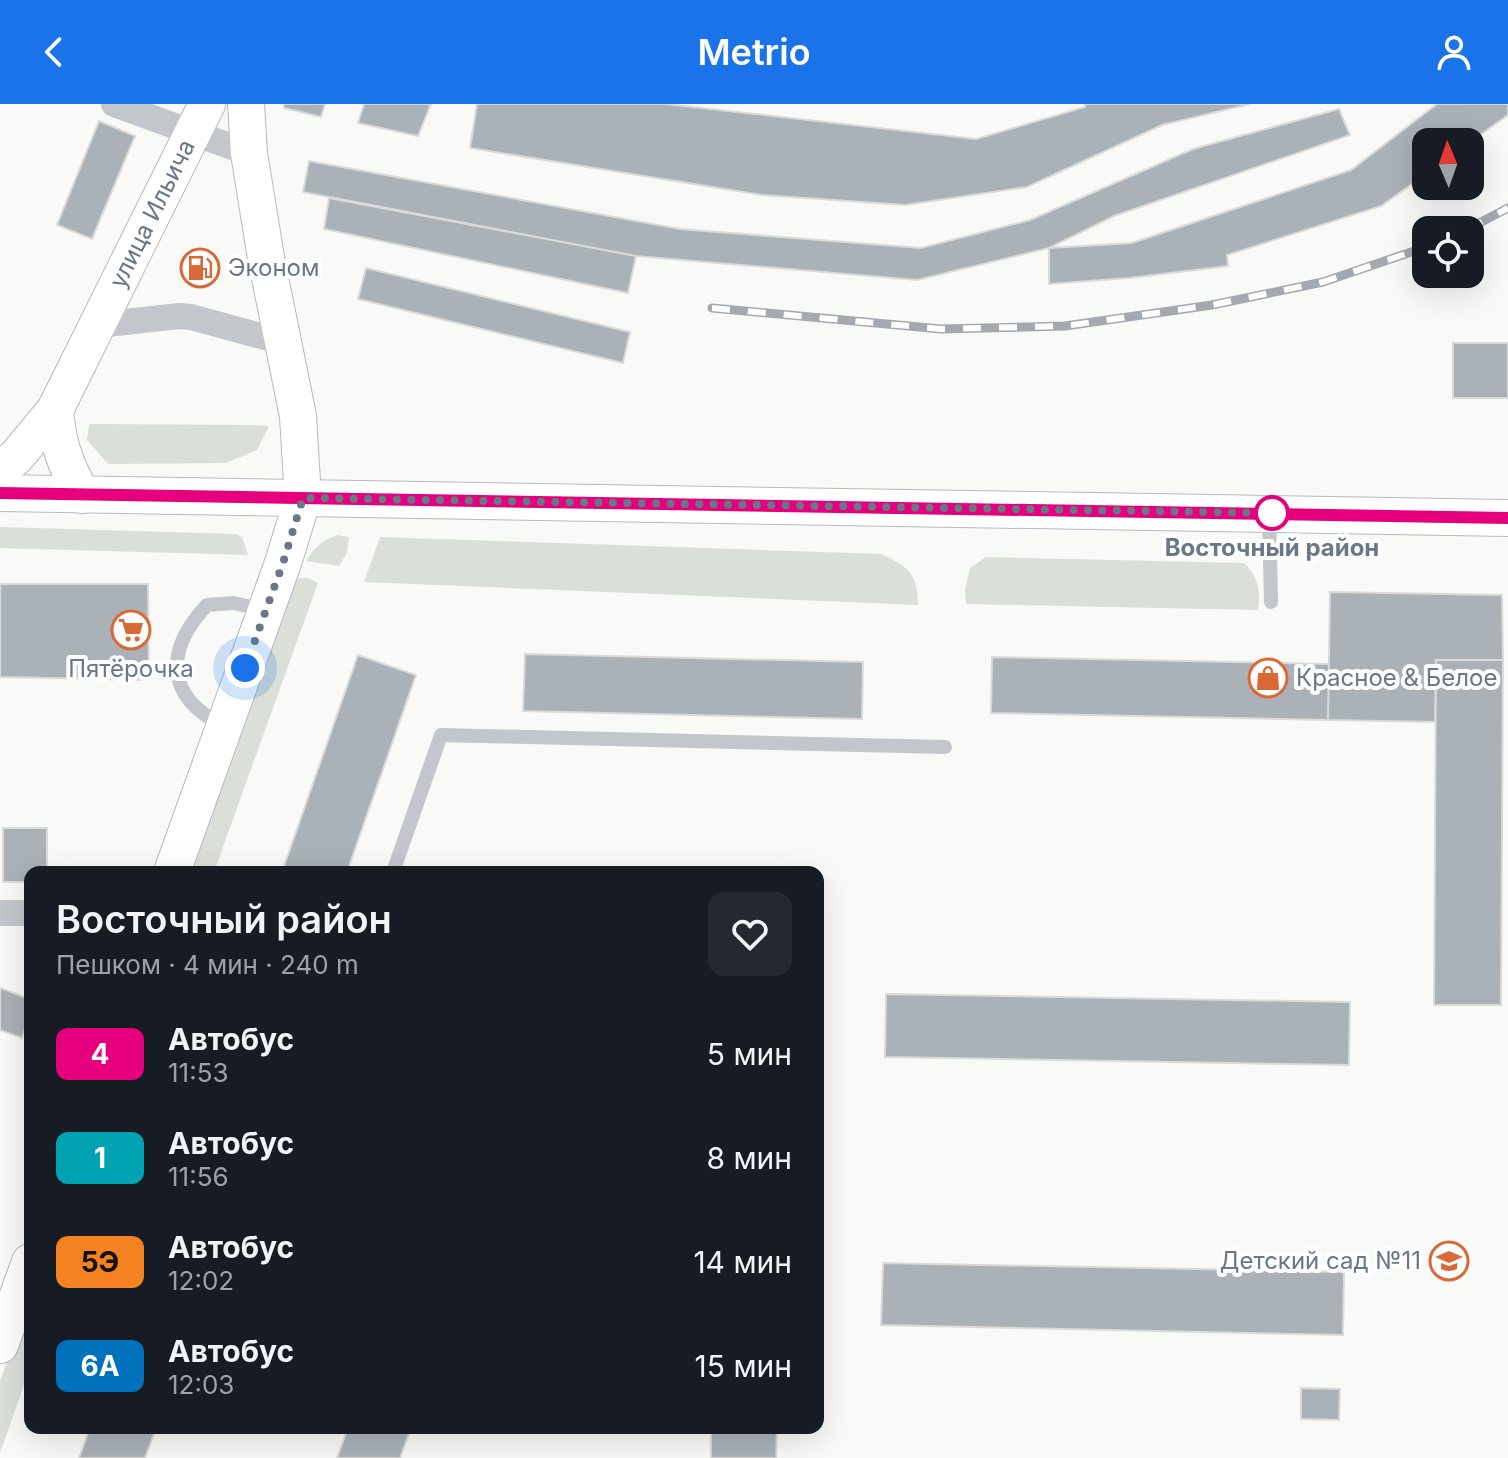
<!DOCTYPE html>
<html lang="ru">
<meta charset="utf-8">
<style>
:root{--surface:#171b24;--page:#242831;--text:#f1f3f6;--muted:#9ea1a6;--accent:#1a73e8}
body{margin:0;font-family:Inter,sans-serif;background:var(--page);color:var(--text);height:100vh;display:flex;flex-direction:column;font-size:30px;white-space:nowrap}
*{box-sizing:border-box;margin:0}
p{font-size:26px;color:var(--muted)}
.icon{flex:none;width:44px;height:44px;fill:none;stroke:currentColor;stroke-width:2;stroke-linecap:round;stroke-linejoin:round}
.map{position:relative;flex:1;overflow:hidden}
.panel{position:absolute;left:24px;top:762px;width:800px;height:568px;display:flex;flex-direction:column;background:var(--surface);border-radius:16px;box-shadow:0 8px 32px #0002}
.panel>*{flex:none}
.badge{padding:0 16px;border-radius:12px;font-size:28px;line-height:52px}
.needle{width:52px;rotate:358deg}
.buttons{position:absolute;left:1412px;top:24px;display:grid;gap:16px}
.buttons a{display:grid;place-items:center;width:72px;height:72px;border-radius:16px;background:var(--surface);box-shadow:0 8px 32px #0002;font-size:40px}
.you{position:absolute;width:40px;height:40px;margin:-20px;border:6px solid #fff;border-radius:50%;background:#1a73e8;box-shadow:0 0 0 12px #1a73e833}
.map>.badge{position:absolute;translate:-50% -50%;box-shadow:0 0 0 4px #fff}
.round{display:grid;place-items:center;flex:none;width:84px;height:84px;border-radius:16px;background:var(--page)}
.summary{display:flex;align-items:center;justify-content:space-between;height:136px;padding:0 32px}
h1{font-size:38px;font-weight:600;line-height:60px}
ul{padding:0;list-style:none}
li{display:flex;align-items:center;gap:24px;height:104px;padding:0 32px}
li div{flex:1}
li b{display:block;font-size:30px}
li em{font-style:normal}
li .badge{min-width:88px;font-weight:700;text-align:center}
header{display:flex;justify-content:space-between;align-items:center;height:104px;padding:0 32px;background:var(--accent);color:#fff;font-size:36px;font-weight:600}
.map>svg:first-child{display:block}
</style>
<header><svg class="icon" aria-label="back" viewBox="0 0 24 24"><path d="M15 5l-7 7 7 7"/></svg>Metrio<svg class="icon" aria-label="person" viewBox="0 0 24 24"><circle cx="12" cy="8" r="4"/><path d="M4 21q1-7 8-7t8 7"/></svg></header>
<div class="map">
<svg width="1508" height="1354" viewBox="0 0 1508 1354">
<rect width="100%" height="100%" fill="#f9f9f7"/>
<!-- green -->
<path fill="#dadfd8" d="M89 320 254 321 269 322 257 346 226 359 108 360 87 336Z
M0 423 236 430 242 433 248 451 0 444Z
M338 431 349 433 347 449 339 462 306 457C315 443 322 436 338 431Z
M380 433 881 450C908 462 918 470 918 501L364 478Z
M986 453 1244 459C1258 471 1261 489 1258 506L966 500 965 485 970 464Z
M299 474H308L318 479 214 768H187L293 480Z
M30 1193V1264L0 1349V1277Z"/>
<!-- building -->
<path fill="#aab1b7" stroke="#dadbd9" stroke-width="2" d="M284 0H325L321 13 284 4Z
M364 0H431L418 32 358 19Z
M477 0H666L976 35 1085 3V0H1250L1162 21 1027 83 905 101 762 91 470 44Z
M1437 0H1508V11L1470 38H1426V70L1381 102 1227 151 1228 162 1129 174 1049 180V144L1132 139 1351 66Z
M1339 5 1350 31 1114 112 1049 144 917 176 636 152 303 88 309 57 680 125 921 144 1030 116 1193 45Z
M99 17 135 32 92 135 57 121Z
M329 94 636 152 628 189 324 125Z
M366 164 630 228 623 259 358 195Z
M1453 239H1508V294H1453Z
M0 480H148L149 576 0 573Z
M1330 488 1502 491 1503 556H1436L1435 618 1328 616Z
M525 550 863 558 862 615 523 607Z
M358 551 416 571 347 768H282Z
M992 553 1329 560 1328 616 991 609Z
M1436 556H1503L1501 901H1434Z
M3 724H47V768H30V778H3Z
M0 884 30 895V911L22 934 0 926Z
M886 890 1350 898 1349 961 885 953Z
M883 1159 1344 1168 1343 1231 881 1221Z
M1301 1284 1340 1285 1339 1316 1301 1315Z
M90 1324H156L145 1354H79Z
M348 1324H411L400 1354H337Z
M711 1324H777L776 1354H711Z"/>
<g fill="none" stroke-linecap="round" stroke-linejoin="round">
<!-- secondary casing -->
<g stroke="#b5babf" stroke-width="38">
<g id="secondary">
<path d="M55 306C58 341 65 360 82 391"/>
<path id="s1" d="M0 365 16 353 55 306 207 0"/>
<path d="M0 389 1508 414"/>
<path d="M172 768 283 459 303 394 298 312 266 154 249 49 246 0"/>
<path d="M0 1241 30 1158"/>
</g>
</g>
<!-- lane -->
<path stroke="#c3c6ca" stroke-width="14" d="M1269 410 1271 498
M224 622C165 593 164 547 207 501L233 499 266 506
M393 768 441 631 945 643"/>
<!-- street -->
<path stroke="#c3c6ca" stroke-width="26" d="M114 0 249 49
M98 221 179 212 191 213 283 238
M0 809H30"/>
<!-- secondary -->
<use href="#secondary" stroke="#fff" stroke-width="36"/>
<!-- rail casing -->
<g stroke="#a4a9af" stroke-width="9">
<path id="rail" d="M1466 126 1508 104
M712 204 941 225 1065 222 1212 201 1323 178 1426 143"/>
</g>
<!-- rail -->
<use href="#rail" stroke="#fff" stroke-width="6" stroke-dasharray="18" stroke-linecap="butt"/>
</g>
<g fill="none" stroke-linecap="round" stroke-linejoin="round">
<!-- line casing -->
<g stroke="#fff" stroke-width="18">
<path id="line" d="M0 389 1508 414"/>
</g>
<!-- line -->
<use href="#line" stroke="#e6007e" stroke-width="12"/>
<!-- walk -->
<path stroke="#6a7786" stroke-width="8" stroke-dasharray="0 14.4" d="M245 564 283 459 303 394 1272 409"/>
</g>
<!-- icons -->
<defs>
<g id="fuel-ring" transform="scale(2)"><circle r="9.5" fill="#fff" stroke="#d96a37" stroke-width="1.5"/><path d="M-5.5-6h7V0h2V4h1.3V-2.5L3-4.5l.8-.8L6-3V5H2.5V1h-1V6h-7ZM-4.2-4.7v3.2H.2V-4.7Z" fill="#d96a37"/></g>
<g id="supermarket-ring" transform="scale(2)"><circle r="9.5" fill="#fff" stroke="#d96a37" stroke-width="1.5"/><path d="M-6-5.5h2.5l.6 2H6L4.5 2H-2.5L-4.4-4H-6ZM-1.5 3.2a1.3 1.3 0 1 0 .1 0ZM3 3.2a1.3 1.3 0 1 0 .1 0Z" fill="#d96a37"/></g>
<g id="shop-ring" transform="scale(2)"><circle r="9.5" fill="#fff" stroke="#d96a37" stroke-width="1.5"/><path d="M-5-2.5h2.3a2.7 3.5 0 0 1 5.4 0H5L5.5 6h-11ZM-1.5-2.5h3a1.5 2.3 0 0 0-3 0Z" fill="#d96a37"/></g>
<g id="school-ring" transform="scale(2)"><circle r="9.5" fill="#fff" stroke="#d96a37" stroke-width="1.5"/><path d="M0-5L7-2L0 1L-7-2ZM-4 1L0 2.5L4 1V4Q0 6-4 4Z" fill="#d96a37"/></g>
</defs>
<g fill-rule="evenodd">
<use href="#fuel-ring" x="200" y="164"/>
<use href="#supermarket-ring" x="131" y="526"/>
<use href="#shop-ring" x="1268" y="574"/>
<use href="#school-ring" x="1449" y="1157"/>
</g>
<!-- markers -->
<circle fill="#fff" stroke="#e6007e" stroke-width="4" cx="1272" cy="409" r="16"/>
<g text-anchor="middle" stroke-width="8" stroke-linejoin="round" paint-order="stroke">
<!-- street labels -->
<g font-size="24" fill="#6a7786" stroke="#fff">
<text dy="8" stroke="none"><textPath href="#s1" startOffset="300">улица Ильича</textPath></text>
</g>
<!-- poi labels -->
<g font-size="24" fill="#6a7786" stroke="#fff" text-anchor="start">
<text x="228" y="172">Эконом</text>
<text x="131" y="573" text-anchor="middle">Пятёрочка</text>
<text x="1296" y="582">Красное &amp; Белое</text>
<text x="1421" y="1165" text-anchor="end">Детский сад №11</text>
</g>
<!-- stop labels -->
<g font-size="24" font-weight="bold" fill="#6a7786" stroke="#fff">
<text x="1272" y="452">Восточный район</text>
</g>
</g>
</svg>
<div class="buttons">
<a><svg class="needle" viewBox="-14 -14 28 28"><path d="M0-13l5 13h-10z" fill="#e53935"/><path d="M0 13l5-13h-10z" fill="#9ea1a6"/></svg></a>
<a><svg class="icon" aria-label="locate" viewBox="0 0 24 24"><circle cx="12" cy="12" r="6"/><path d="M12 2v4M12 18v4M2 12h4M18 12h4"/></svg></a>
</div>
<div class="you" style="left:245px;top:564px"></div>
<section class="panel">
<div class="summary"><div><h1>Восточный район</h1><p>Пешком · 4 мин · 240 m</p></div><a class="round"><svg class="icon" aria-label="heart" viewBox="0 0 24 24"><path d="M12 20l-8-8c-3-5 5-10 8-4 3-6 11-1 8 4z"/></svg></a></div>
<ul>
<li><span class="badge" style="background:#e6007e;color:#fff">4</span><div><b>Автобус</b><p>11:53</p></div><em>5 мин</em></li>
<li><span class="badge" style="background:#00a3b4;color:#fff">1</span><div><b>Автобус</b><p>11:56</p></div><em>8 мин</em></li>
<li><span class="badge" style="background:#f58220;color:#111">5Э</span><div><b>Автобус</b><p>12:02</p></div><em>14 мин</em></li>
<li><span class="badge" style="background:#0072bc;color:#fff">6А</span><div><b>Автобус</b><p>12:03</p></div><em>15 мин</em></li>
</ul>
</section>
</div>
